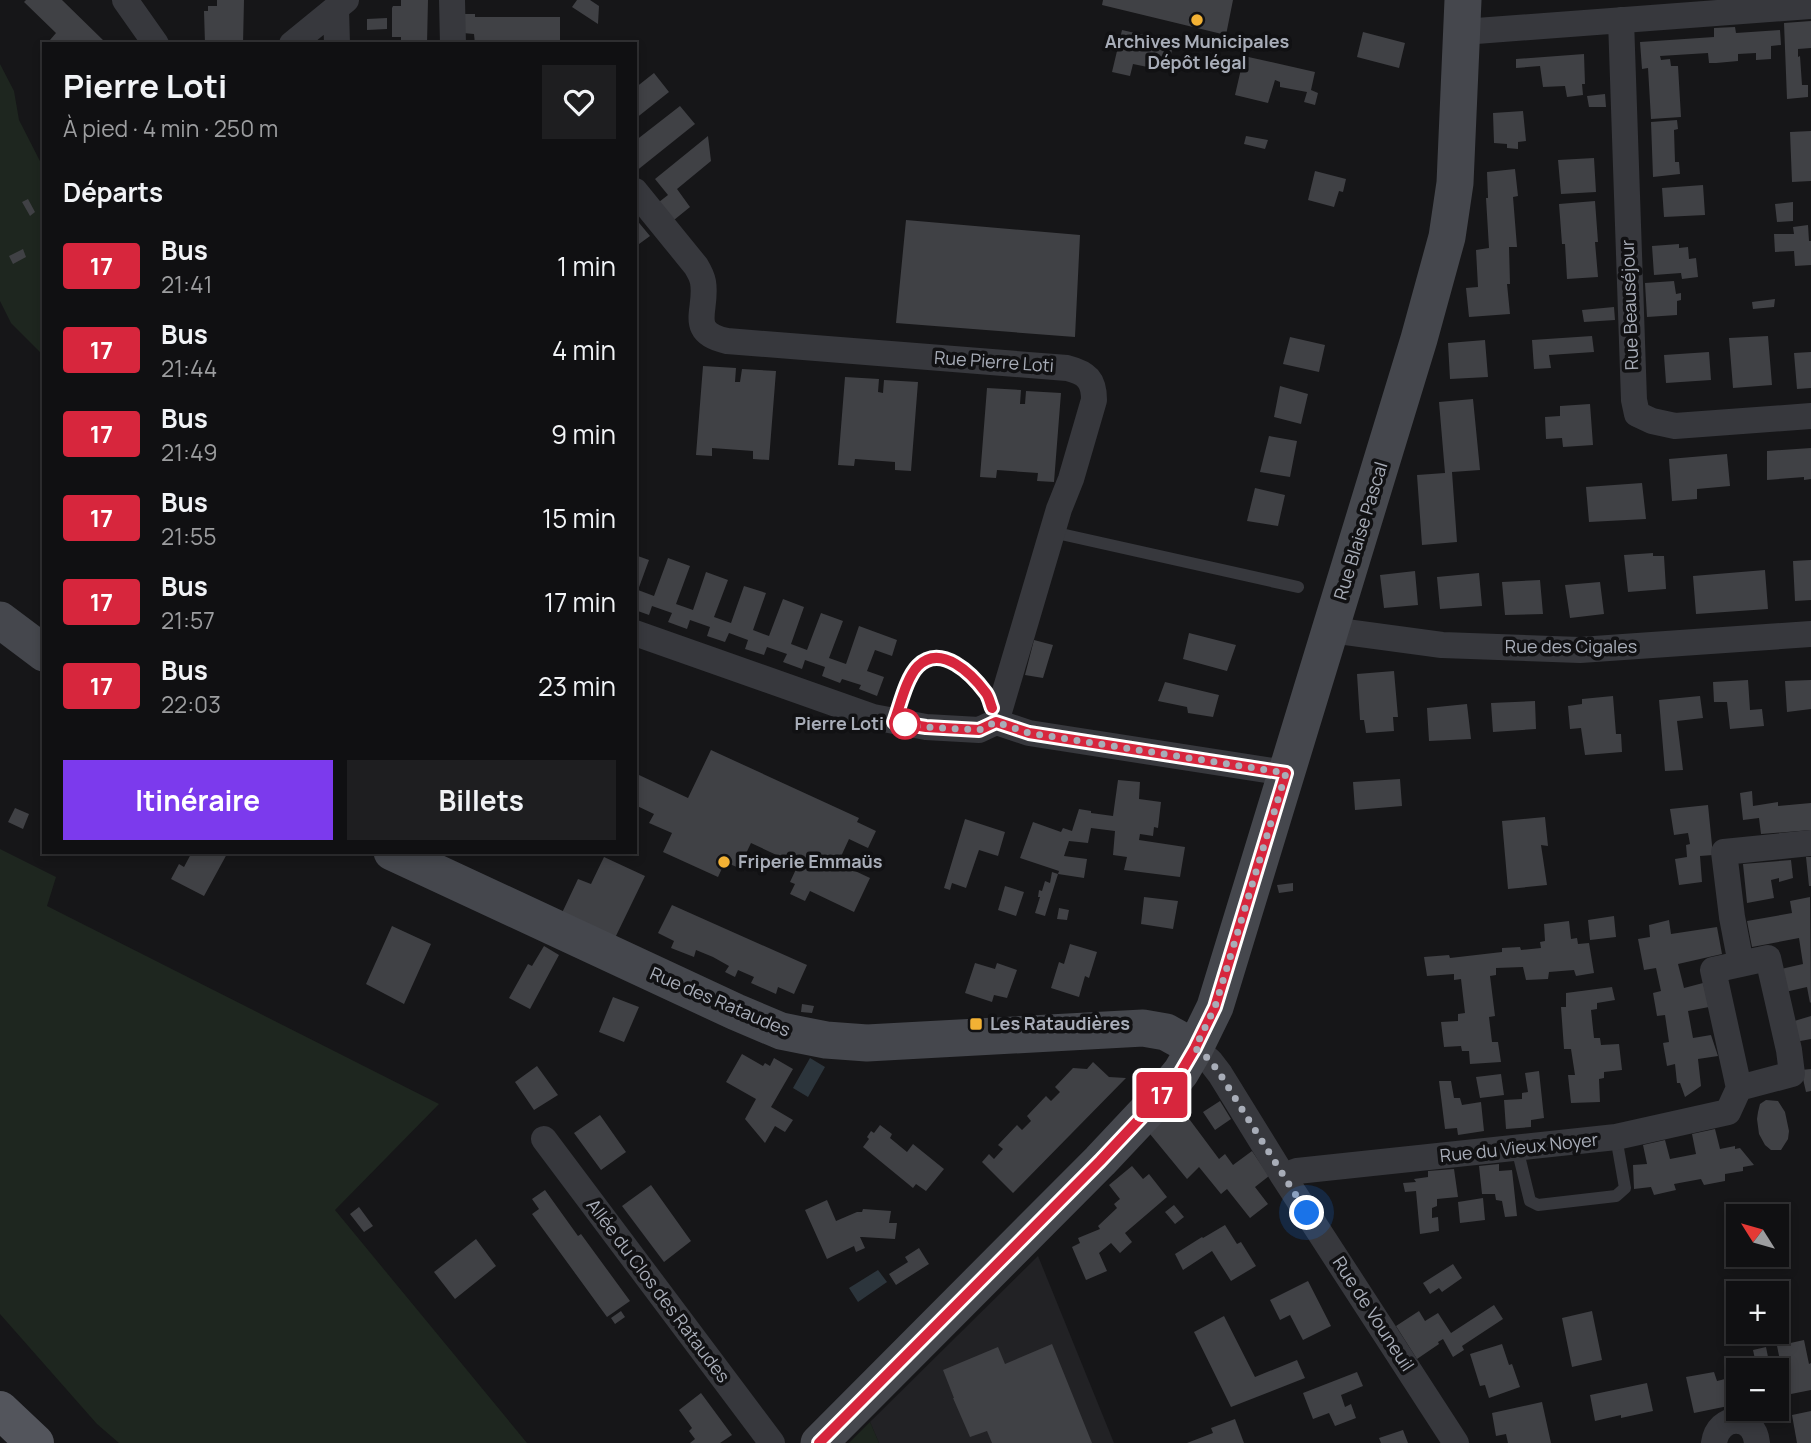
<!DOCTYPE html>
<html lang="fr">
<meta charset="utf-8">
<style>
:root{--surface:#101012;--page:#1e1e20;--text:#f1f3f6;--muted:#9c9d9f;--line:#303032;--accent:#7c3aed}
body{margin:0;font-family:Manrope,sans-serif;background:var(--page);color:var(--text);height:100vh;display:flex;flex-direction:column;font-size:26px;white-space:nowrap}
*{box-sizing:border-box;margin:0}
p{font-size:23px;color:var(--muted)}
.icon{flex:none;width:38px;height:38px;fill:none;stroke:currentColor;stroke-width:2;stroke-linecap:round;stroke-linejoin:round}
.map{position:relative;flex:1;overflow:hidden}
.drawer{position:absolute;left:42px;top:42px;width:595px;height:812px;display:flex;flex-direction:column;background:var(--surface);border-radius:0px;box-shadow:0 4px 10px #0003,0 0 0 2px var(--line)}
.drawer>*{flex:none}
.badge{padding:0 14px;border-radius:5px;font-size:24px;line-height:46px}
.needle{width:46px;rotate:307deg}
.controls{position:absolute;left:1726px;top:1204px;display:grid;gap:14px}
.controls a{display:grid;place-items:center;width:63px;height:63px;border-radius:0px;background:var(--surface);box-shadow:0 4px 10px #0003,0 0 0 2px var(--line);font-size:35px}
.you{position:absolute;width:35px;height:35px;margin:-18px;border:5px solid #fff;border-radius:50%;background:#1a73e8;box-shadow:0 0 0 10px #1a73e833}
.map>.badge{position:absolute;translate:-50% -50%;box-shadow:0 0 0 4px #fff}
h2{padding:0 21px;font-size:26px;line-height:63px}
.round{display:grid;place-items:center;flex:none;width:74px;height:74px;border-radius:0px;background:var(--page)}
.head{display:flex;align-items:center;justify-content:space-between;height:119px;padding:0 21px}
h1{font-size:33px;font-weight:700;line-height:52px}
.button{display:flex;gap:14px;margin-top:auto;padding:14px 21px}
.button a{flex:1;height:80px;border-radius:0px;background:var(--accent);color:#fff;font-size:28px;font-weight:700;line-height:80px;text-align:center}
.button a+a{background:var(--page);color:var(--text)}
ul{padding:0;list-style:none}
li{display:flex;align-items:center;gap:21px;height:84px;padding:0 21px}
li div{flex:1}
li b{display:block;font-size:26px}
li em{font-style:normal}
li .badge{min-width:77px;font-weight:700;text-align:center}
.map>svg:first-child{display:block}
</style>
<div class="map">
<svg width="1811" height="1443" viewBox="0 0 1811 1443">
<rect width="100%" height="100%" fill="#161618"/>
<!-- built -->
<path fill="#222225" d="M1038 1256 1114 1443H879L870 1422Z"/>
<!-- green -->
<path fill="#1e261f" d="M0 64 14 91 19 120 44 169V356L11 323 0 301Z
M0 849 56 877 47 906 439 1104 335 1210 527 1443H119L97 1424 0 1314Z
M870 1422 879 1443H849Z"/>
<!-- water -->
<path fill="#2c353c" d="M810 1058 825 1067 808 1097 793 1088Z
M878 1270 887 1282 858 1302 849 1288Z"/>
<!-- building -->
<path fill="#404145" d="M26 0H62L105 42 104 44H67L65 42 63 44H54L50 40 56 33 24 2Z
M217 0H244L243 44H205L204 11H208V6H217Z
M401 0H428L427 44H401V37H392V8L393 6H401Z
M577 0H590L599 6 598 24 572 7Z
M1103 0H1233L1226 35 1102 5Z
M463 14H475V17H560V44H475L474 34 463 33Z
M387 18V29L367 30V19Z
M1811 21V48L1798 49V57L1800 56 1802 85H1808V97L1787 99 1784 23Z
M1735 27 1736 33 1780 30 1781 45 1771 46V59L1756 60V53L1738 54V61L1716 63H1709L1708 53 1660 56 1661 60 1670 59 1671 66H1678L1681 117 1651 119 1648 68 1642 69 1640 42 1714 37V28Z
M1122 30 1174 42 1167 71 1133 64 1130 76 1112 72Z
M1363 32 1405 43 1399 68 1357 57Z
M1584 54 1585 84H1582L1583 95 1567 97 1565 86 1543 87 1540 66 1516 68V59Z
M1244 56 1315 72 1311 90 1318 93 1315 105 1304 102 1307 92 1280 87V82L1275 80 1268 103 1235 95Z
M654 73 669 92 635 119V88Z
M1605 94 1606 107H1589L1587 96Z
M680 106 695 124 635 172V141Z
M1523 111 1526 141 1518 142V149L1507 148V144L1494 143 1493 113Z
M1677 120 1678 129 1674 130 1675 162H1679L1680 174 1653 177 1651 122Z
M1811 131V181L1792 182 1790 132Z
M708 136 711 161 677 189 690 207 674 220 659 202 668 195 655 179Z
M1246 136 1268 140 1265 149 1244 144Z
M1594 158 1596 192 1561 194 1558 160Z
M1515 169 1518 196 1513 197 1517 247H1509L1510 284H1507L1510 314 1469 317 1466 288 1478 287 1476 250 1489 248 1486 198H1488L1487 172Z
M1315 171 1346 179 1343 192 1339 191 1334 207 1308 200Z
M1703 185 1705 215 1664 217 1662 188Z
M28 199 35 212 30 216 22 202Z
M1595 201 1598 242H1595L1598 277 1567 279 1565 244H1562L1559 204Z
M1793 202V221L1777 222 1775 204Z
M635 218 650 236 635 247Z
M906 220 1080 235 1075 337 896 323Z
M1808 225 1809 241H1811V265L1795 266 1794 251 1775 252 1774 234H1794L1793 227Z
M1679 244V248L1688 247 1689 259 1696 258 1698 277 1682 279 1681 273 1654 275 1652 246Z
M23 249 26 257 13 264 9 256Z
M1674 281 1676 294 1681 293V300L1677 301V315L1647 317 1645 283Z
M1775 299 1774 307 1753 309 1752 302Z
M1614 307 1615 320 1584 322 1582 310Z
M1592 336 1594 352 1549 355 1551 368 1534 369 1532 340Z
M1768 336 1772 385 1733 388 1729 338Z
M1290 337 1325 345 1319 372 1283 364Z
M1485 340 1488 377 1450 379 1448 343Z
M1709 352 1711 380 1666 383 1664 355Z
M1811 352V388L1797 389 1794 353Z
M703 366 736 368 735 382H740L742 369 776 371 769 460 753 459V451L712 448V456L696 455Z
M845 377 879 379 878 392 883 393 884 380 918 382 911 471 895 470V462L855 459 854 466 838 465Z
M1280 386 1308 394 1301 424 1274 417Z
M987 388 1021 390 1020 404H1025L1026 391 1061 393 1054 482 1037 481 1038 473 997 470 996 478 980 477Z
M1473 399 1480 470 1452 472 1457 542 1422 545 1417 475 1445 473 1439 402Z
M1590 404 1593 445 1563 447 1562 438 1546 439 1545 417 1560 416V406Z
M1269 436 1297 441 1290 477 1260 472Z
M1811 448V479L1804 480V477L1767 480V451Z
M1727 454 1730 486 1697 489V499L1672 501 1669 459Z
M1642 483 1646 519 1589 522 1586 487Z
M1255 488 1285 495 1278 526 1247 521Z
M1653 553V556H1664L1666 589 1628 592 1624 555Z
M635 555 649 560 638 590 654 596 668 558 690 566 676 604 693 610 706 572 728 580 714 617 731 623 744 586 766 593 753 630 769 636 783 599 804 607 791 644 807 650 821 613 843 621 829 658 846 664 859 626 897 640 892 656 875 650 867 671 884 677 877 696 859 689 861 685 842 679 840 683 822 676 825 667 805 660 802 669 783 662 787 654 767 647 764 655 745 649 748 640 729 633 725 642 707 636 710 627 690 620 687 629 668 622 672 613 652 606 649 615 635 610Z
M1811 560V600L1795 601 1793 561Z
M1765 570 1768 609 1696 614 1693 576Z
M1415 571 1418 605 1384 608 1380 575Z
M1479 573 1482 606 1440 609 1437 577Z
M1540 580 1543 614 1505 615 1502 582Z
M1600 582 1604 614 1570 618 1565 585Z
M1189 633 1236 645 1227 671 1183 659Z
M1034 640 1053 645 1043 678 1025 675Z
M1394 671 1398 717H1393L1394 731 1366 733 1364 720H1360L1357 674Z
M1748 680 1750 710 1762 709 1764 726 1730 729 1727 702H1714L1713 682Z
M1811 680V709L1787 712 1785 681Z
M1165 682 1219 695 1213 717 1188 713 1187 707 1158 701Z
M1613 696 1616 734H1621L1622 752 1585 755 1581 728 1570 729 1568 706 1582 704V699Z
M1700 696 1703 718 1677 721 1683 770 1665 771 1659 700Z
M1535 701 1536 729 1493 732 1491 703Z
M1467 704 1471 739 1429 741 1427 708Z
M711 750 859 818 857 822 876 831 868 848 849 839 838 863 870 878 854 912 810 891 805 901 790 894 795 884 790 882 798 865 751 843 739 868 725 862 718 877 663 852 672 833 649 823 654 814 635 805V782L639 775 688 798Z
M1400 779 1402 806 1355 810 1353 782Z
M1118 780 1140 782 1139 799 1161 802 1158 828 1154 827 1153 836 1140 834 1139 840 1185 847 1180 877 1124 870 1127 857 1113 855 1115 831 1091 828 1088 843 1069 841 1064 856 1087 859 1084 878 1058 874 1059 871 1020 858 1033 822 1061 832 1063 828 1072 831 1079 809 1091 811V813L1113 816Z
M1752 791 1753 806 1778 802V806L1811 803V830L1761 834 1759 818 1743 820 1740 793Z
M1708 805 1713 855 1700 856 1702 882 1679 885 1675 859 1687 857 1686 845 1690 844 1688 833 1674 835 1670 809Z
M15 808 29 814 23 829 8 822Z
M1545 817 1548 846 1541 845 1547 885 1508 889 1502 821Z
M965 819 1005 832 998 856 979 850 966 888 952 883 950 890 944 888Z
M192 852H228L204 896 171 879 179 864 184 867Z
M604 857 645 876 614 940 561 915 578 879 591 884Z
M1806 857H1811V886H1809Z
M1791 860 1793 878 1779 882V878L1771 880 1774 898 1747 903 1743 864Z
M1052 872 1058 874 1045 916 1035 913 1040 897H1038L1039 890 1042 891 1045 881 1050 883Z
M1293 883V891L1279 893 1277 885Z
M1005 886 1024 892 1016 916 998 910Z
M1144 897 1178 901 1173 929 1141 924Z
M1810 897 1811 1002 1810 1003 1807 987 1785 992 1781 969 1803 964 1799 938 1752 947 1747 921 1792 913 1790 901Z
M672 905 807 965 794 994 778 987 776 994 751 983 754 977 738 970 735 977 725 972 729 966 713 957 696 950 694 957 671 948 674 941 658 933Z
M1059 908 1069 910 1067 920 1057 919Z
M1614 916 1616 937 1590 940 1588 920Z
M1669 920 1671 934 1717 927 1722 954 1678 964 1684 988 1703 983 1709 1007 1688 1011 1693 1038 1711 1035 1718 1056 1698 1059 1701 1086 1685 1097 1680 1083H1677L1675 1064 1667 1066 1663 1043 1669 1042 1665 1015 1657 1016 1653 993 1661 991 1656 968 1644 970 1638 939 1650 937 1649 925Z
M1569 921 1571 939 1577 938 1578 944 1589 943 1594 973 1576 976 1574 970 1549 972 1548 979 1526 980 1523 967 1496 968V975L1490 976 1495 1016 1489 1017 1492 1042H1498L1501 1062 1470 1064 1469 1051H1462L1461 1046 1444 1047 1441 1022 1458 1021V1014L1465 1013 1461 979 1454 980V974L1427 976 1424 957 1449 955 1450 958 1502 952V948L1520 947 1521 950 1541 948 1540 942 1545 941 1544 924Z
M392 926 431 944 404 1004 366 984Z
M1070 944 1097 952 1089 978 1085 976 1079 997 1051 988 1059 962 1064 964Z
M544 946 559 955 530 1009 509 998 528 964 532 966Z
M975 963 995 969 997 963 1017 970 1007 998 994 995 992 1002 965 993Z
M1612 987 1615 1000 1597 1003V1009L1591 1010 1594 1038H1600L1601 1045 1619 1044 1622 1070 1604 1072V1078L1599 1079 1600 1102 1571 1103 1568 1075H1575L1571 1049H1564L1561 1007H1566V993Z
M613 997 639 1007 624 1042 599 1032Z
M802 1004 814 1006 812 1013 801 1012Z
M1811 1016V1039L1795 1042 1791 1022Z
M742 1054 763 1066 765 1063 770 1066 774 1058 793 1069 771 1107 793 1120 785 1132 775 1126 765 1143 745 1119 756 1099 726 1082Z
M1093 1062 1109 1077 1126 1078 1013 1193 982 1162 989 1154 994 1159 1003 1149 998 1145 1017 1125 1022 1130 1031 1121 1027 1116 1046 1096 1051 1101 1060 1092 1055 1087 1073 1068 1087 1069Z
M537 1066 558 1095 534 1110 515 1082Z
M1811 1069V1091L1806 1092 1801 1070Z
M1539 1071 1544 1118 1531 1120V1127L1506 1129 1504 1100 1522 1099V1093L1528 1092 1525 1073Z
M1501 1074 1504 1095 1480 1098 1476 1077Z
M1439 1081H1451L1454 1098H1460L1462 1105 1481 1102 1484 1131 1458 1135 1457 1128 1445 1129Z
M1766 1100 1778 1101 1785 1112 1789 1131 1788 1139 1781 1150H1771L1765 1145 1759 1134 1757 1119 1758 1112 1760 1104Z
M1220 1101 1231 1119 1215 1130 1203 1112Z
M1178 1104 1219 1159 1225 1154 1233 1165 1252 1151 1269 1176 1255 1187 1268 1204 1250 1218 1227 1189 1221 1194 1199 1167 1187 1179 1150 1134Z
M600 1115 626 1152 601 1170 574 1133Z
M880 1125 892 1134 890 1138 907 1152 913 1144 944 1169 926 1191 916 1184 913 1188 863 1147 869 1139 867 1137 871 1131 874 1133Z
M1715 1129 1720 1149 1735 1146V1149L1740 1148 1754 1165 1743 1167V1171L1725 1174V1181L1704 1185 1701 1179 1674 1184 1676 1190 1654 1195 1651 1187 1634 1189 1633 1165 1647 1164 1643 1145 1665 1140 1670 1159 1696 1154 1692 1134Z
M1499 1164V1171L1512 1170 1517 1216 1505 1217 1502 1201 1496 1200 1495 1194H1482L1479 1166Z
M1132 1166 1143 1179 1149 1174 1167 1197 1125 1233 1132 1242 1120 1253 1111 1243 1099 1253 1107 1271 1086 1280 1072 1247 1080 1243 1078 1238 1100 1229 1098 1226 1117 1208 1114 1204 1120 1199 1109 1185Z
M1454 1169 1458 1197 1437 1199V1206L1432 1208V1218L1438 1217 1439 1231 1420 1234 1416 1191 1405 1192 1403 1183 1416 1182 1414 1179 1428 1177V1171Z
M651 1185 691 1241 664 1262 622 1206Z
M545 1190 578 1236 581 1234 630 1301 607 1317 532 1214 539 1209 532 1199Z
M1483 1198 1485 1220 1460 1223 1458 1202Z
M827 1200 836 1221 857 1212H862L863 1209 891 1211 889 1223H897L895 1239 862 1237H860L865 1248 856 1252 854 1246 827 1259 805 1210Z
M1174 1205 1184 1217 1175 1224 1165 1212Z
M359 1207 373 1226 364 1232 350 1214Z
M1225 1225 1237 1244 1241 1242 1256 1266 1231 1281 1212 1251 1183 1270 1175 1254 1202 1237 1203 1238Z
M476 1239 496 1266 455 1299 434 1272Z
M919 1248 929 1264 896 1285 889 1274 908 1262 905 1257Z
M1453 1264 1462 1278 1442 1292 1439 1288 1430 1294 1423 1283Z
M1308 1281 1331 1326 1303 1340 1290 1315 1280 1320 1270 1300Z
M1494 1305 1503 1319 1462 1346 1464 1350 1453 1357 1443 1339 1438 1342 1439 1344 1417 1359 1396 1326 1419 1311 1425 1321 1438 1313 1451 1333Z
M621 1311 625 1317 615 1324 611 1318Z
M1592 1311 1602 1360 1572 1367 1562 1318Z
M1224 1316 1255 1377 1297 1360 1305 1378 1231 1407 1194 1332Z
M1804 1340 1809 1364 1811 1363V1390L1791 1394 1787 1370H1782L1777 1346Z
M1052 1344 1092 1443H992L987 1431 970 1437 953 1398H954L943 1370 998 1347 1005 1364Z
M1502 1344 1509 1365 1512 1364 1520 1387 1489 1398 1485 1385 1480 1386 1470 1354Z
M1766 1347 1770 1367 1757 1370H1738V1404L1694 1413 1686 1377 1714 1372 1717 1381 1729 1378 1727 1370 1756 1364 1753 1350Z
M1357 1372 1363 1386 1341 1395 1345 1407 1351 1404 1356 1418 1335 1426 1329 1413 1313 1419 1303 1393Z
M1647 1383 1653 1411 1621 1418V1415L1595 1421 1590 1395Z
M701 1393 732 1435 720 1443H690L695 1439 689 1431 692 1428 679 1410Z
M1542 1402 1551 1443H1508L1506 1434 1496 1436 1492 1413Z
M1811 1411V1443H1797L1792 1415Z
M1235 1419 1244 1443H1187L1213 1433 1211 1428Z
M1403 1430 1408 1443H1381L1379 1438Z"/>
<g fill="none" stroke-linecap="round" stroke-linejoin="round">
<!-- lane -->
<path stroke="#37383d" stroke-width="12" d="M1052 532 1298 587
M894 722 911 673 920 663 934 658 947 659 961 665 987 694 994 715
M1517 1148 1530 1201 1538 1205 1616 1196 1625 1188 1616 1137"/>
<!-- street -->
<path stroke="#37383d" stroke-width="26" d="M125 0 156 44
M452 0 453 44
M336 9 337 44
M1621 20 1634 400 1637 414 1652 421 1675 426 1811 416
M1463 32 1811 6
M292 44 346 0
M635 191 696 266C699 271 702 276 703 282 708 310 686 332 727 341L1067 368C1087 373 1094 380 1094 400L1071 479 1059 509 996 722
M1331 630 1442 645 1580 650 1811 634
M635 633 873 717 926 727 979 730 996 722 1029 733 1286 773
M1741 964 1732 917 1724 852 1811 843
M1195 1048 1210 1061 1220 1074 1283 1176 1456 1443
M544 1139 772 1443
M1283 1176 1297 1171 1616 1137 1728 1112 1739 1088 1713 970 1768 958 1789 1050 1792 1074 1739 1088
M1714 1443C1718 1414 1754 1413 1757 1443"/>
<!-- secondary -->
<path stroke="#45474d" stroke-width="37" d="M0 620 44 653
M392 852 736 1012 781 1031 826 1040 867 1043 1143 1028 1166 1032 1195 1048
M819 1443 1100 1161 1164 1093 1181 1072 1195 1048 1215 1007 1419 339 1447 237 1455 183 1463 0"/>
<!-- primary -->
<path stroke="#53555c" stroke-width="38" d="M0 1410 35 1443"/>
</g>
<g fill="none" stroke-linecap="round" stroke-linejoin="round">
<!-- line casing -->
<g stroke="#fff" stroke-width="16">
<path id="line" d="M819 1443 1100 1161 1164 1093 1181 1072 1195 1048 1215 1007 1286 773 1029 733 996 722 979 730 926 727 894 722C900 706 906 678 918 666 941 643 972 674 986 693 989 697 990 703 992 708"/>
</g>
<!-- line -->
<use href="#line" stroke="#d7263d" stroke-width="10"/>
<!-- walk -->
<path stroke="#a8adb8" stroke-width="7" stroke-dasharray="0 12.6" d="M905 724 926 727 979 730 996 722 1029 733 1286 773 1215 1007 1195 1048 1210 1060 1220 1074 1307 1213"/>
</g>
<!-- markers -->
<g fill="#f2b134" stroke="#111113" stroke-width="2.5">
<circle cx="1197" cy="20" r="7"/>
<circle cx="724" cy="862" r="7"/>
<rect x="969" y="1017" width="14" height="14" rx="3.5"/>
</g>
<circle fill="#fff" stroke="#d7263d" stroke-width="3.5" cx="905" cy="724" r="14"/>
<g text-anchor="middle" stroke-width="7" stroke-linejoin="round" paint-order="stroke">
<!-- poi labels -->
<g font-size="18" font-weight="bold" fill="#a8adb8" stroke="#111113" text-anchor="start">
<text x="1197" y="48" text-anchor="middle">Archives Municipales<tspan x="1197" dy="21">Dépôt légal</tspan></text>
<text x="738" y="868">Friperie Emmaüs</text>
<text x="990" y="1030">Les Rataudières</text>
</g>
<!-- street labels -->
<g font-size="18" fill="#a8adb8" stroke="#111113">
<text transform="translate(1630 305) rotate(-92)" y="6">Rue Beauséjour</text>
<text transform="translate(994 362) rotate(4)" y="6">Rue Pierre Loti</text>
<text transform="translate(1361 531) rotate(-73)" y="6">Rue Blaise Pascal</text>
<text x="1571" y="653">Rue des Cigales</text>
<text transform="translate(720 1002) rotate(23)" y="6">Rue des Rataudes</text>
<text transform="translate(1519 1148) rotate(-6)" y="6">Rue du Vieux Noyer</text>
<text transform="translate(658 1291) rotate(53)" y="6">Allée du Clos des Rataudes</text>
<text transform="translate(1373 1314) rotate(57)" y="6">Rue de Vouneuil</text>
</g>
<!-- stop labels -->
<g font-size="18" font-weight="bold" fill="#a8adb8" stroke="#111113" text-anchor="end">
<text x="884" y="730">Pierre Loti</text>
</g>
</g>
</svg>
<div class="controls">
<a><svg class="needle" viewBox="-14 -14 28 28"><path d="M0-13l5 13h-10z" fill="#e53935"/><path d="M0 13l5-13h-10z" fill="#9c9d9f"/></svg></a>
<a>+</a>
<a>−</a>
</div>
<div class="you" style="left:1307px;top:1213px"></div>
<b class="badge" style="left:1162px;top:1095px;background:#d7263d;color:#fff">17</b>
<section class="drawer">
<div class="head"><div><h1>Pierre Loti</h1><p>À pied · 4 min · 250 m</p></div><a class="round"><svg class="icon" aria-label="heart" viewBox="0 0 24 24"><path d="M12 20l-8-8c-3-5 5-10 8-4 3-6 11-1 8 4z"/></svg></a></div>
<h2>Départs</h2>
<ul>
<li><span class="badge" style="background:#d7263d;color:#fff">17</span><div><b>Bus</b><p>21:41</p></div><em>1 min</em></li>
<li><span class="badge" style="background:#d7263d;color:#fff">17</span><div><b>Bus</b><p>21:44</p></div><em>4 min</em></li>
<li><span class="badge" style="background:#d7263d;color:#fff">17</span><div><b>Bus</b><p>21:49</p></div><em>9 min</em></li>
<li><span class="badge" style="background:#d7263d;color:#fff">17</span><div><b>Bus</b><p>21:55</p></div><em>15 min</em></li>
<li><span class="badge" style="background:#d7263d;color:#fff">17</span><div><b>Bus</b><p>21:57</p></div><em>17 min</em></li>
<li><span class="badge" style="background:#d7263d;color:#fff">17</span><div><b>Bus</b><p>22:03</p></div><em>23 min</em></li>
</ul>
<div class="button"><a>Itinéraire</a><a>Billets</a></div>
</section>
</div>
